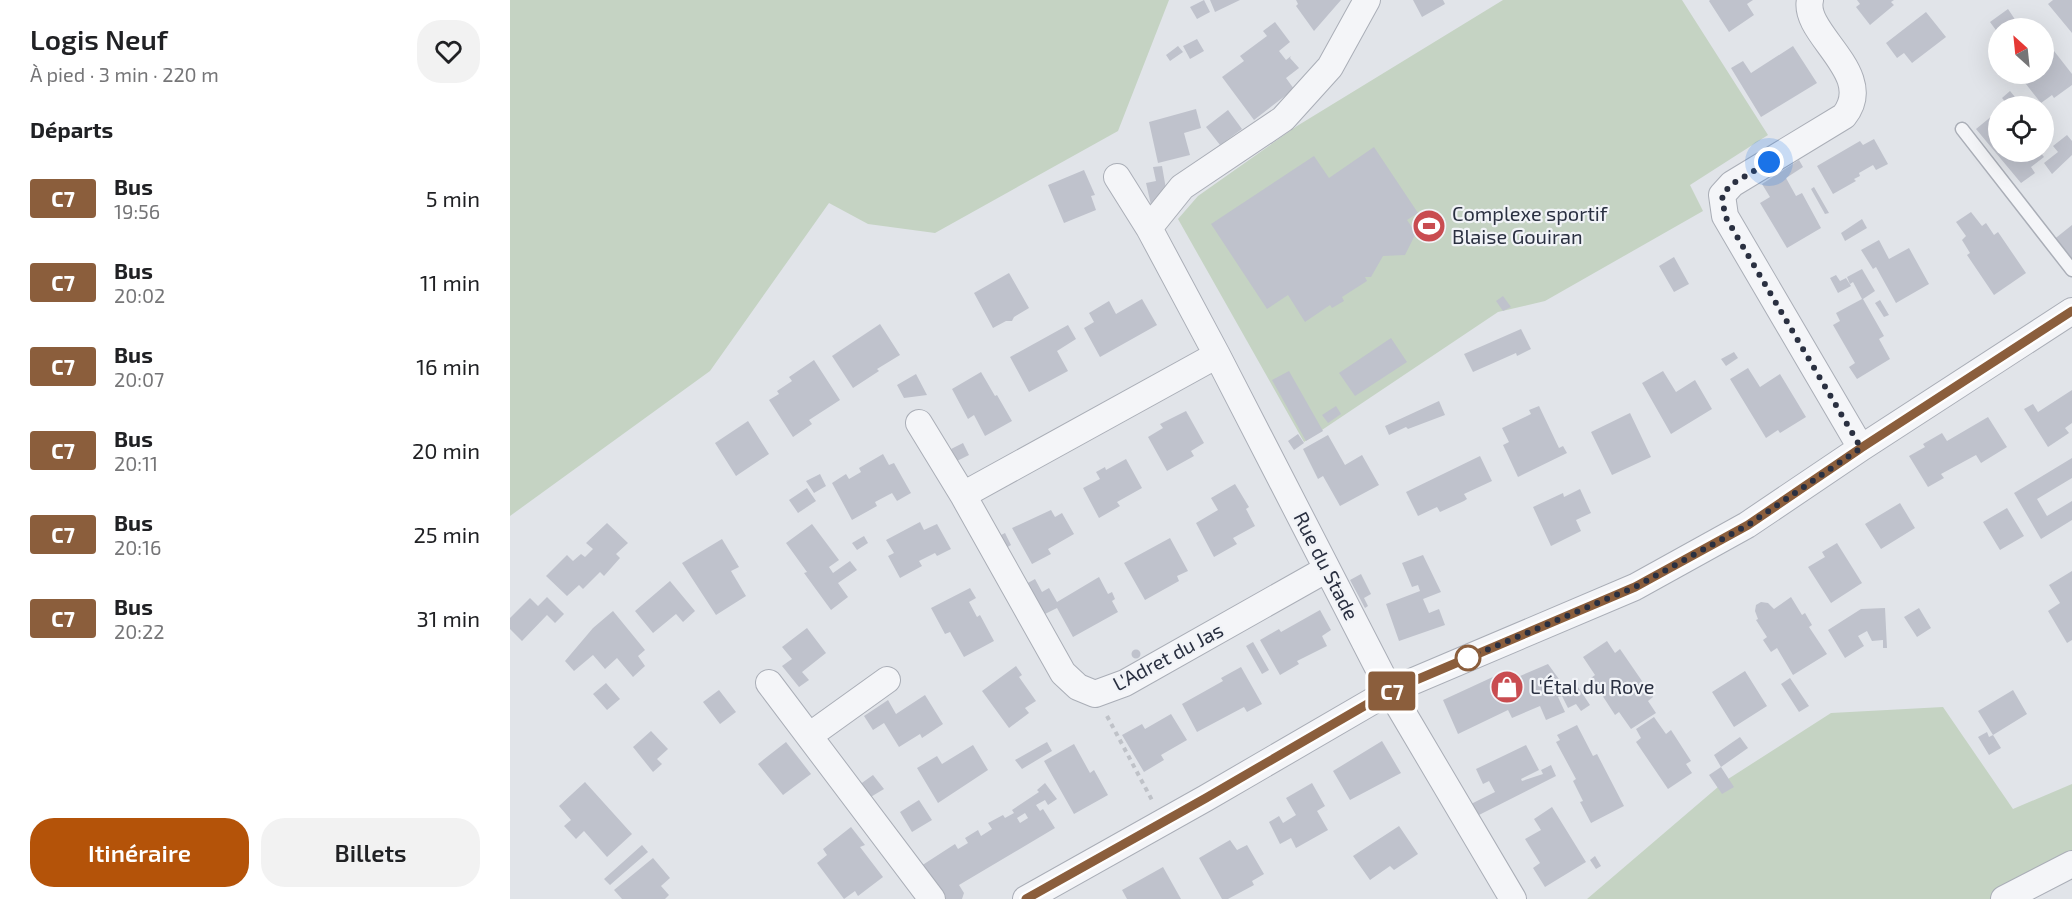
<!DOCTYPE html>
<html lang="fr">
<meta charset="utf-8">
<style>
:root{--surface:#fff;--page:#f2f2f2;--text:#202124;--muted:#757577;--accent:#b45309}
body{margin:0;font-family:"Exo 2",sans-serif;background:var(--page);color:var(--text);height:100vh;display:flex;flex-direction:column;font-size:22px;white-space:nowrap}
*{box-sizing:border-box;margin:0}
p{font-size:20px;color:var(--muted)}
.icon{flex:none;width:33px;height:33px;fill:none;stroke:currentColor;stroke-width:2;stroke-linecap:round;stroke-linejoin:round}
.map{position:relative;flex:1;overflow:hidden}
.details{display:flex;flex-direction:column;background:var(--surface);width:510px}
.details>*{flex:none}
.badge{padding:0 12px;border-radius:4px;font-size:21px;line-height:39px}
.needle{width:39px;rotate:333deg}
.tools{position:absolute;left:1478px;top:18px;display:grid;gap:12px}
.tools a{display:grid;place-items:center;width:66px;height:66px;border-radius:50%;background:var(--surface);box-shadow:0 6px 24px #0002;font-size:30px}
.you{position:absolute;width:30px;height:30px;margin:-15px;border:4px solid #fff;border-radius:50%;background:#1a73e8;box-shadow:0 0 0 9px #1a73e833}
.map>.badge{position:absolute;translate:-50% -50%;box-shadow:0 0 0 3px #fff}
h2{padding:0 30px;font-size:22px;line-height:54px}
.round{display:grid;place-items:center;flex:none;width:63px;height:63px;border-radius:24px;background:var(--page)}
.head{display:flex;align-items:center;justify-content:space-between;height:102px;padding:0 30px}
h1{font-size:28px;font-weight:600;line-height:45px}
.action{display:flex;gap:12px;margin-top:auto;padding:12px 30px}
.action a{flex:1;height:69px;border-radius:24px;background:var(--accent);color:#fff;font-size:24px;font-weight:600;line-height:69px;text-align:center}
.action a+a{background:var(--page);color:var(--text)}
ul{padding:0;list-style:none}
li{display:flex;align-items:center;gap:18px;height:84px;padding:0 30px}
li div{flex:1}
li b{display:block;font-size:22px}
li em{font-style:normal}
li .badge{min-width:66px;font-weight:700;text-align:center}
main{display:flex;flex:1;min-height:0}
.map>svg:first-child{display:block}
</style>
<main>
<section class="details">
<div class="head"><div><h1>Logis Neuf</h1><p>À pied · 3 min · 220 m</p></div><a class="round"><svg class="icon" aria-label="heart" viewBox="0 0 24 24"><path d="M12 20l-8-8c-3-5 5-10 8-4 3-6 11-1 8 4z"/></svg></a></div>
<h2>Départs</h2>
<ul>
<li><span class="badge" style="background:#8b5e3c;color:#fff">C7</span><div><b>Bus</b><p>19:56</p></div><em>5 min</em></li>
<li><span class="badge" style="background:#8b5e3c;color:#fff">C7</span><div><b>Bus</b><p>20:02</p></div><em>11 min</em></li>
<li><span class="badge" style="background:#8b5e3c;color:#fff">C7</span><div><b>Bus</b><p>20:07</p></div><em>16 min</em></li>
<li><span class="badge" style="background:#8b5e3c;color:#fff">C7</span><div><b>Bus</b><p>20:11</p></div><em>20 min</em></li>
<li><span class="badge" style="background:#8b5e3c;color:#fff">C7</span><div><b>Bus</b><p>20:16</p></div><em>25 min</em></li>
<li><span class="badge" style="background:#8b5e3c;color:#fff">C7</span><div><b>Bus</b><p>20:22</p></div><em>31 min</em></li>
</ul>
<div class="action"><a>Itinéraire</a><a>Billets</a></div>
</section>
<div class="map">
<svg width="1562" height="899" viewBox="0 0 1562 899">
<rect width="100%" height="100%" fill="#e1e4e9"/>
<!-- green -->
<path fill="#c5d3c3" d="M0 0H659L608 131 425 233 358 224 319 203 200 371 0 516Z
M993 0H1172L1258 135 1180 185 1193 211 1035 301 988 312 794 442 668 219 688 196 787 126Z
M1433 707 1503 809 1562 784V864L1494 899H1077L1215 781 1321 713Z"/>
<!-- building -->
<path fill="#bfc2cc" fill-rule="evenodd" d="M694 0 700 12 687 19 680 7Z
M700 0H730L705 12Z
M786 0H831L804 31 786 6 788 4Z
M903 0H933L935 4 912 17Z
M1200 0H1243L1237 4 1244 15 1219 32 1199 1Z
M1347 0H1384L1381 2 1384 5 1360 25 1346 7 1350 4Z
M1543 0H1562V33L1538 4Z
M1498 9 1506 21 1495 28H1488V33L1480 22Z
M1416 12 1436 37 1402 63 1394 53 1387 58 1376 43Z
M765 22 780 42 769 51 776 60 781 56 780 58 789 68 776 78 784 89 744 120 712 77 734 61 730 56 757 36 753 31Z
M687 39 694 51 680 59 673 46Z
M1537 42 1562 74V85L1544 98 1542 95 1531 103 1508 74H1533V45Z
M668 46 673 52 660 61 656 55Z
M1283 46 1307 83 1251 117 1221 68 1233 61 1241 73Z
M1500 91 1510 103 1505 106H1499L1492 98Z
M686 109 691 128 674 133 680 155 648 163 639 122Z
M718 110 732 129 710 145 696 127Z
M1488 111V152H1530L1534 157 1521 167 1525 173 1511 183 1466 129Z
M1557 135 1562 141V155L1542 174 1534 163 1548 152 1543 146Z
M1364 139 1378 164 1366 170 1363 165 1349 173 1350 176 1344 179 1346 181 1323 194 1307 166 1350 141 1353 145Z
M864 147 908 213 897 220 906 233 895 255 873 256 861 277H855L857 281 832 297 834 301 822 308 820 305 795 322 778 295 757 309 701 224 804 156 819 178Z
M1289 160 1293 167 1276 178 1286 196 1292 193 1311 228 1277 248 1250 203 1260 197 1252 184Z
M652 166 656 189 641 205 636 183 646 181 643 167Z
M574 170 585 195 581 196 586 210 554 223 538 185Z
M1304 187 1319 213 1315 214 1301 189Z
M1461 212 1472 226 1476 223 1484 235 1488 232 1516 273 1484 295 1457 255 1460 253 1452 240 1456 236 1446 222Z
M1352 219 1357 228 1335 241 1331 233Z
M1562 225V266L1542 241Z
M1369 240 1379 259 1399 248 1419 284 1386 303 1366 267 1363 269 1351 250Z
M1164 257 1179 284 1164 292 1149 266Z
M1352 269 1365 291 1353 299 1374 336 1369 339 1380 359 1347 379 1339 367 1345 363 1323 325 1330 321 1326 313 1352 299 1343 282 1340 284 1337 277Z
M499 273 519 308 504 317 502 321H496L483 328 464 293Z
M1326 275 1330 281 1336 278 1341 286 1328 293 1320 278Z
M993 296 1001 307 993 311 986 301Z
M632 299 647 325 590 357 574 328 584 322 579 313 599 301 606 314Z
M1370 300 1379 315 1374 317 1365 303Z
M370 324 390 355 367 369 369 371 343 388 322 356Z
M558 325 566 339 547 351 558 371 519 392 500 357Z
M1011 329 1021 349 1007 356 1006 353 963 372 954 354Z
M881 338 897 362 845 396 829 373Z
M1224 352 1228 358 1216 366 1211 359Z
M304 360 330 400 299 420 302 424 283 437 259 400 269 394 267 391 282 381 279 377Z
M1238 368 1250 387 1270 374 1296 417 1270 433 1268 430 1256 438 1220 379Z
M779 371 813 431 796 441 762 380Z
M1153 371 1166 392 1185 380 1202 409 1161 434 1132 383Z
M471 372 485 396 487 395 502 421 475 436 464 415 458 419 442 389Z
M406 374 417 395 394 398 387 385Z
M1562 390V423L1555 428 1559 433 1538 447 1514 409 1523 404 1528 412Z
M929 401 935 415 898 429 896 427 879 435 875 426Z
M826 406 831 414 818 423 812 415Z
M1029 406 1049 448 1053 446 1057 453 1008 477 993 445 999 442 992 428 1021 414 1019 410Z
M676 411 694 443 681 451 684 456 657 471 638 437 653 428 650 424Z
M1120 413 1141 457 1102 475 1081 432Z
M1478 417 1497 447 1471 463 1466 455 1431 474 1434 478 1418 487 1399 456 1415 447 1413 444 1432 433 1437 441Z
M238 421 259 454 226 476 205 443Z
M788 434 794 443 784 450 778 441Z
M818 435 835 465 852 455 869 485 830 506 813 476 808 479 793 449Z
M453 443 459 455 447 461 441 449Z
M373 454 379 465 384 463 401 493 387 501 382 493 365 502 367 506 342 520 322 483 336 474 339 479 351 472 349 468Z
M970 456 982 481 954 494 957 499 954 501 930 512 927 507 908 516 896 492Z
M1562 458V478L1527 499 1537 516 1562 501V520L1531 539 1504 493Z
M616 459 632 488 607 502 610 506 589 518 573 488 590 479 586 472 595 467 596 470Z
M310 474 316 486 304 493 296 481Z
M725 484 739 507 736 509 745 526 723 538 727 544 704 557 686 523 708 510 701 498Z
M297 488 306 501 288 513 279 500Z
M1070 489 1081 513 1066 520 1071 531 1041 546 1023 507 1053 493 1054 497Z
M1390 503 1405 528 1371 549 1355 524Z
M1497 508 1514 536 1490 550 1473 522Z
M541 510 545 517 552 513 564 534 538 549 541 554 522 564 502 528Z
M410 522 414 530 427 524 441 549 427 556 425 553 409 561 412 566 390 578 378 556 384 553 376 540Z
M97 523 118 543 106 554 110 558 94 576 90 572 73 589 69 585 57 596 36 576 57 555 63 561 71 554 75 557 83 549 76 543Z
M302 524 329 560 319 567 323 573 340 561 347 570 328 583 338 597 321 610 294 573 297 572 276 543Z
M495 533 501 545 496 548 489 536Z
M354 536 358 543 347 550 342 543Z
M660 538 678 571 667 576 669 581 635 600 614 563Z
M212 539 229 567 221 571 236 596 206 615 172 563Z
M1327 543 1352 583 1321 603 1298 567 1315 557 1312 552Z
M913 555 931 592 913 599 919 613 929 609 935 625 889 641 876 604 910 591 908 585 902 587 892 563Z
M1562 571V640L1557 643 1538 611 1550 603 1539 585Z
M851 574 861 594 854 598 858 606 855 608 840 580Z
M589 577 598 594 602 592 605 599 602 601 608 612 563 637 547 608 533 615 516 584 525 579 532 592 539 588 547 602Z
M160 581 185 611 173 622 166 614 143 633 125 611Z
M460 588 466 598 459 602 467 617 470 615 484 641 454 657 440 632 435 634 421 608Z
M37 597 54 614 45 623 37 615 12 641 0 629V618L20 598 28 606Z
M1281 597 1292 615 1295 613 1302 625 1299 627 1317 654 1283 675 1267 648 1261 652 1253 640 1257 637 1246 620 1248 619 1245 611 1246 605 1251 602 1258 603 1264 609Z
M1375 608 1377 648H1373V640L1362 641 1357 631 1348 636 1354 646 1335 658 1318 630 1351 609Z
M1409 608 1421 628 1407 637 1394 617Z
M810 610 821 630 812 636 817 646 787 661 789 664 770 675 750 640 769 629 771 632Z
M103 611 135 650 128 656 135 666 123 677 107 658 95 669 83 655 64 671 55 661 83 628Z
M297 628 316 653 292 672 299 680 289 687 272 666 282 659 272 647Z
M1097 641 1105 653 1110 649 1143 697 1138 701 1146 713 1121 729 1109 712 1105 715 1081 678 1085 675 1073 657Z
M743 642 759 670 752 674 736 646Z
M621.5 654a4.5 4.5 0 1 1 9 0a4.5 4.5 0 1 1-9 0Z
M1038 664 1059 693 1068 687 1080 705 1071 711 1066 704 1058 708 1052 696 1048 697 1055 712 1036 720 1030 706 1002 718 998 710 948 734 933 700 985 676 989 685Z
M506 666 512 675 509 677 526 701 515 708 519 713 499 728 472 691Z
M731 667 752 704 737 712 734 707 687 732 672 704 713 681 711 678Z
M1235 671 1257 706 1224 727 1202 692Z
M1280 678 1299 706 1289 712 1271 684Z
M96 683 110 699 97 710 83 694Z
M209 690 226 712 210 724 193 702Z
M1503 690 1517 714 1483 735 1468 711Z
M415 695 433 724 412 738 410 734 389 747 374 723 363 730 354 716 378 700 386 714Z
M661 714 677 740 651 755 654 760 634 772 612 735 632 724 635 729Z
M1144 717 1156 734 1161 730 1181 761 1176 764 1182 773 1158 789 1126 742 1131 738 1126 729Z
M1067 725 1083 756 1087 754 1114 806 1081 823 1070 802 1073 801 1063 781 1066 779 1046 742 1050 740 1047 735Z
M141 731 158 749 147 759 152 764 143 772 123 747Z
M1477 732 1479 737 1483 735 1491 748 1479 755 1468 737Z
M1230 737 1238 748 1211 767 1204 755Z
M872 741 891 773 840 800 823 771Z
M276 742 301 774 273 795 248 764Z
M537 742 542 751 512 769 505 760Z
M564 744 580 773 584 770 598 795 564 814 534 761Z
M463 745 478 770 428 803 407 768 427 756 432 764Z
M1016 745 1029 770 1011 779 1012 781 1033 774 1031 770 1041 765 1046 776 967 816 961 804 985 792 979 781 973 784 966 769Z
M1211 767 1224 787 1212 794 1199 775Z
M363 775 374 789 359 798 349 785Z
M75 782 122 834 97 857 74 831 66 839 54 826 61 820 49 806Z
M535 783 547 799 538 805 535 800 526 805 530 811 533 809 545 828 449 885 454 893 452 899H434L411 866 445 844 448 849 458 843 455 838 468 830 471 836 482 829 478 823 493 815 495 818 504 813 502 810 529 792 527 790ZM515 813 518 818 510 823 507 818Z
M802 783 815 806 807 811 818 830 786 848 781 838 770 844 759 822 769 816 773 823 786 815 776 798Z
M409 800 422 820 402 832 390 812Z
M1042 807 1076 862 1035 887 1023 868 1030 863 1015 839 1031 830 1024 819Z
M889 826 908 854 884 870 880 866 860 880 843 856Z
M341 827 355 845 350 847 373 877 348 896 345 891 334 899 307 863 317 855 313 849Z
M720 840 727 850 737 845 754 874 742 881 744 885 718 899H712L689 858Z
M132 845 138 852 100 885 94 879Z
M1085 856 1091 866 1086 869 1080 860Z
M143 858 160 878 151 886 159 895 155 899H112L104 890Z
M653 867 671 899H617L612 890Z"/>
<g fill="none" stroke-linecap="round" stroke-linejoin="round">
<!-- lane casing -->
<g stroke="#aaaeb7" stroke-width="15">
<path id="lane" d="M1452 129 1562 270"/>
</g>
<!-- street casing -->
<g stroke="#aaaeb7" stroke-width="28">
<path id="street" d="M1300 0C1292 34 1368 74 1334 116L1222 184 1212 195 1215 216 1351 448
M607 177 639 228 707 355 880 691 1003 899
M639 228 672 187 773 119 820 67 857 0
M409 423 453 495 553 673 568 687 585 694 615 683 817 569
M453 495 707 355
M259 683 422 899
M299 736 377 680
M516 899 696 798 880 691 1125 587 1237 525 1351 448 1562 311
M1494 899 1562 864"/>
</g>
<!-- path -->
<path stroke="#bfc2c8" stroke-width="4" stroke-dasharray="4.5 4.5" stroke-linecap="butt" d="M597 716 643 802"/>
<!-- lane -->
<use href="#lane" stroke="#f4f5f8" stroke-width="12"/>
<!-- street -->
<use href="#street" stroke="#f4f5f8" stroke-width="26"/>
</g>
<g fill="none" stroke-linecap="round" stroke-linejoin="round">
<!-- line casing -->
<g stroke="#fff" stroke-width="14">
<path id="line" d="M516 899 696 798 880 691 1125 587 1238 525 1351 448 1562 311"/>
</g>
<!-- line -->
<use href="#line" stroke="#8b5e3c" stroke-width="9"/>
<!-- walk -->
<path stroke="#2a3041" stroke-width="6" stroke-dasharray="0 10.8" d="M958 658 1125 587 1238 525 1351 448 1215 216 1212 195 1222 184 1259 162"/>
</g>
<!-- icons -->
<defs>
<g id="stadium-disc" transform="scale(1.725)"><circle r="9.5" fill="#c94c50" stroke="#f1f3f7"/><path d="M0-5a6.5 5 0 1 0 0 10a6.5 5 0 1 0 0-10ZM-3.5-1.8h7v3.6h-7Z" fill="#fff"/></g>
<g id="shop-disc" transform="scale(1.725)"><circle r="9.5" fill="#c94c50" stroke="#f1f3f7"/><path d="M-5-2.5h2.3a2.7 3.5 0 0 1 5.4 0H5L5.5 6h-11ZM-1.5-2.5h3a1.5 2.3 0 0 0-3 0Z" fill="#fff"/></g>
</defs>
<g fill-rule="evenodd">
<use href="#stadium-disc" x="919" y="226"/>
<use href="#shop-disc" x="997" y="687"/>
</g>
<!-- markers -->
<circle fill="#fff" stroke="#8b5e3c" stroke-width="3" cx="958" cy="658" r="12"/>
<g text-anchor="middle" stroke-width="4.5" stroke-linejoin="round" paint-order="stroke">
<!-- poi labels -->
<g font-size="20" fill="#2a3041" stroke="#f1f3f7" text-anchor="start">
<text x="942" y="221">Complexe sportif<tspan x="942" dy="23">Blaise Gouiran</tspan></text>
<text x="1020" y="694">L'Étal du Rove</text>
</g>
<!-- street labels -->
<g font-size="20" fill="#2a3041" stroke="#f1f3f7">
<text transform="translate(816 566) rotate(63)" y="7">Rue du Stade</text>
<text transform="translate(658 657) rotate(-28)" y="7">L'Adret du Jas</text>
</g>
</g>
</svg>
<div class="tools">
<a><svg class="needle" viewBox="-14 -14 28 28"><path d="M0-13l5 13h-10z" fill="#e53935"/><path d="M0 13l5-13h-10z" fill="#757577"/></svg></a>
<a><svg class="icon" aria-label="locate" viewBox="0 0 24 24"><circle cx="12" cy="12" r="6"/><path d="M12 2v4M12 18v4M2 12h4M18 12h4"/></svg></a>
</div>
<div class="you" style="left:1259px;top:162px"></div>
<b class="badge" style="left:882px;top:691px;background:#8b5e3c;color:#fff">C7</b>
</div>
</main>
